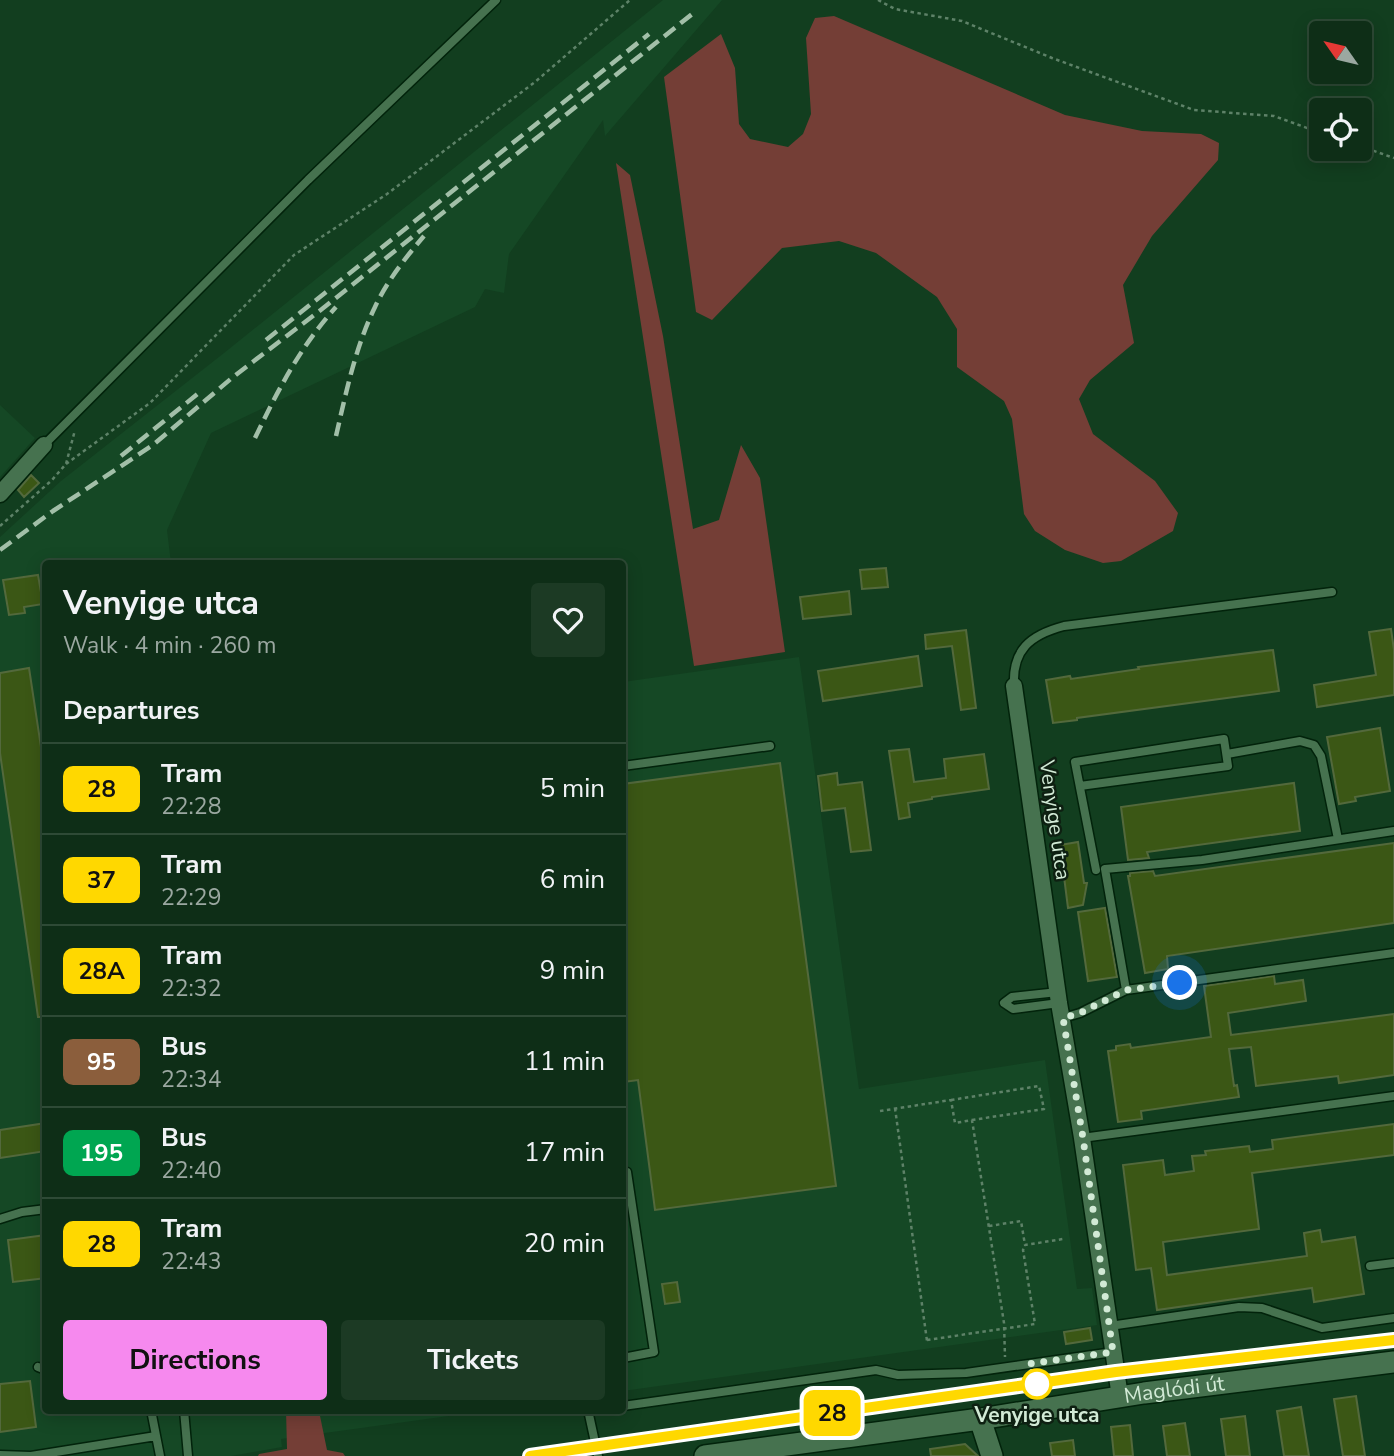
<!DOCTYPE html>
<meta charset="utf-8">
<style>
:root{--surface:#0e2e17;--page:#1c3a24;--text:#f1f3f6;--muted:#9ba8a1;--line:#2e4a36;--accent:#f689ee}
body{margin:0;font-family:"Nunito Sans",sans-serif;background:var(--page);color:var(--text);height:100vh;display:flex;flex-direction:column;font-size:26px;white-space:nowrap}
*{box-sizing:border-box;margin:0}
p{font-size:23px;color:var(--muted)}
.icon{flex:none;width:38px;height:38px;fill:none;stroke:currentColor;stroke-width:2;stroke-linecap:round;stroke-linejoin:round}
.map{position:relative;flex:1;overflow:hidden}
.sheet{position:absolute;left:42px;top:560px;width:584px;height:854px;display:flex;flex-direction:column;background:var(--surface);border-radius:7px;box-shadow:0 4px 18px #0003,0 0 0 2px var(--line)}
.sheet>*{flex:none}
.badge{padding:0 14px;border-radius:10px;font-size:24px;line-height:46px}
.needle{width:46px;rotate:304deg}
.fabs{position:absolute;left:1309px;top:21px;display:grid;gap:14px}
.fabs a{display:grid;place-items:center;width:63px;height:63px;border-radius:7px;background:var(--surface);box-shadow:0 4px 18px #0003,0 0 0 2px var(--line);font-size:35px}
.you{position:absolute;width:35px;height:35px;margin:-18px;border:5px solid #fff;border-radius:50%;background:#1a73e8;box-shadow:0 0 0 10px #1a73e833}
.map>.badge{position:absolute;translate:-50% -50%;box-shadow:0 0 0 4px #fff}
h2{padding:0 21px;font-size:26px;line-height:63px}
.round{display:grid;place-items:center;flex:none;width:74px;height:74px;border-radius:7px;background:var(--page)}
.overview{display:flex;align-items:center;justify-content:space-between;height:119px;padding:0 21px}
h1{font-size:33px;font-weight:700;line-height:52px}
.button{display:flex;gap:14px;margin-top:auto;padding:14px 21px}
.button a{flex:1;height:80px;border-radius:7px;background:var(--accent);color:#111;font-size:28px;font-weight:700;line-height:80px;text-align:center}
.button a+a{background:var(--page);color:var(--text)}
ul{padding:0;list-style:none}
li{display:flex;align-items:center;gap:21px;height:91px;padding:0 21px;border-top:2px solid var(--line)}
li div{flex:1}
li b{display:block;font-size:26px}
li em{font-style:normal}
li .badge{min-width:77px;font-weight:700;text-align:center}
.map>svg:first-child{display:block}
</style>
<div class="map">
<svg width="1394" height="1456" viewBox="0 0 1394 1456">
<rect width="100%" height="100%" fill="#123e1f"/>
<!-- built -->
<path fill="#154825" d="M663 0H722L605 136 603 120 509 254 504 293 485 289 475 307 211 433 167 530 171 563 46 564V1410L485 1411 281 1439 282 1447 231 1456H0V537L61 481 224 353Z
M0 405 35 438 0 477Z
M799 657 859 1089 1045 1060 1077 1289 1092 1288 1097 1325 623 1391V682Z"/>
<!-- green -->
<path fill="#743e36" d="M834 16 1065 115 1142 131 1201 134 1219 143 1218 160 1152 236 1123 285 1134 343 1090 380 1079 399 1093 434 1155 481 1178 513 1173 531 1121 561 1103 563 1065 550 1035 531 1024 514 1012 419 1004 401 957 367V329L937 297 876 253 839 241 782 248 712 320 696 312 664 77 721 34 735 68 739 124 750 139 788 147 803 134 811 114 806 38 815 18Z
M616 163 630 175 663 336 693 529 719 520 741 445 760 478 785 652 694 666Z
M286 1410 319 1411 327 1450 343 1453 345 1456H258L259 1454 287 1449Z"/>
<!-- building -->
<path fill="#3b5715" stroke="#53693c" stroke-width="2" d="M31 475 39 483 24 497 18 490Z
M886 568 888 587 862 589 860 570Z
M38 575 43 604 24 607 25 613 9 615 3 580Z
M849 591 851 614 803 619 800 597Z
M1391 629 1394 650V695L1317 707 1314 685 1376 675 1369 632Z
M966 630 976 708 961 710 952 646 926 649 925 635Z
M1273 650 1279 691 1077 718V720L1053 723 1046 680 1070 676 1071 679 1139 669 1138 667Z
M918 656 922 686 823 701 818 671Z
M29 668 46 780V1017H38L0 753V673Z
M1380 728 1390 791 1355 797 1356 801 1339 804 1327 737Z
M909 749 914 782 946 778 944 759 984 754 989 789 932 797V799L908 803 910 817 899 819 889 751Z
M780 763 836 1186 655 1210 638 1080 623 1082V784Z
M837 773 838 785 862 782 871 850 851 852 845 808 822 811 818 776Z
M1294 783 1300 831 1147 852 1149 858 1128 860 1121 807Z
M1078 842 1084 883H1087L1083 905 1068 908 1060 845Z
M1394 843V923L1167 956 1168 969 1145 973 1128 876H1130V873L1153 871 1155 876Z
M1105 908 1117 977 1088 981 1078 912Z
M1274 976 1275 984 1303 980 1306 1001 1228 1013 1231 1035 1394 1014V1075L1339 1083 1338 1076 1256 1086 1251 1047 1229 1049 1234 1086 1237 1085 1239 1097 1141 1111 1142 1119 1118 1122 1108 1051 1116 1050V1046L1130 1044 1131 1048 1211 1037 1204 986Z
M46 1123V1151L0 1158V1130Z
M1394 1124V1155L1252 1173 1259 1229 1163 1242 1167 1275 1307 1256 1304 1233 1320 1230 1322 1242 1355 1237 1364 1294 1314 1302 1312 1288 1157 1310 1151 1268 1136 1270 1123 1165 1163 1160 1165 1175 1194 1171 1192 1156 1206 1155 1205 1151 1249 1146 1250 1152 1273 1149 1272 1140Z
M46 1235V1278L13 1282 8 1240Z
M677 1282 680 1302 665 1304 662 1284Z
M1090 1328 1092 1340 1066 1344 1064 1332Z
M30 1381 36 1427 0 1432V1384Z
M1356 1396 1365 1456H1343L1334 1399Z
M1301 1407 1309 1456H1284L1277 1411Z
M1245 1416 1250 1456H1226L1221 1419Z
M1185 1423 1190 1456H1167L1163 1426Z
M1130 1425 1133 1456H1114L1111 1427Z
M1073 1440 1075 1456H1052L1050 1443Z
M965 1444 978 1456H931L930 1449Z"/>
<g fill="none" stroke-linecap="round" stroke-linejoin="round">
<!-- lane casing -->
<g stroke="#02230b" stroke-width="11">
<path id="lane" d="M44 445 308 180 496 0
M1014 686C1012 650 1030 635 1064 626L1332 592
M1227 754 1300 741 1314 745 1321 756 1338 839
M623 766 770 746
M1080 786 1228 766 1224 739 1075 762 1096 870
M1126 990 1105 869 1202 860 1394 831
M1058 992 1012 997 1004 1003 1013 1009 1059 1003
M1063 1018 1080 1013 1126 990 1394 953
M1082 1138 1394 1096
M623 1173 627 1172 654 1352 623 1358
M0 1219 22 1212 46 1209
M1370 1266 1394 1263
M1110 1326 1239 1307 1262 1308 1322 1328 1394 1318
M38 1367 46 1370
M623 1406 876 1370 898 1375 966 1373 1113 1352
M151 1410 160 1456
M184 1410 188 1456
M588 1410 598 1456
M0 1455 31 1456 156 1436"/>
</g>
<!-- street casing -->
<g stroke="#02230b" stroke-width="19">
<path id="street" d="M0 494 44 445
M1014 686 1059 1003 1082 1138 1120 1397"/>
</g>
<!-- secondary casing -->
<g stroke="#02230b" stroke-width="24">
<g id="secondary">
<path d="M980 1419 992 1456"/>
<path id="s1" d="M705 1456 980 1419 1144 1393 1394 1362"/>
</g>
</g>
<!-- path -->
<path stroke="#5e8268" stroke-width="2.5" stroke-dasharray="3.5 3.5" stroke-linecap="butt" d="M878 0 895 9 962 21 1052 58 1194 110 1274 116 1321 133
M1360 146 1394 158
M66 464 150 403 294 255 387 194 535 82 630 0
M0 526 52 480 66 464 75 430
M951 1100 1039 1086 1044 1109 972 1120
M895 1108 927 1341
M880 1111 951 1100 955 1123 972 1120 1004 1323 1005 1357
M989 1226 1021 1221 1025 1245 1063 1239
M927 1340 1035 1324 1023 1250 1025 1245"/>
<!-- lane -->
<use href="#lane" stroke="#46724f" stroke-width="8"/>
<!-- street -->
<use href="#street" stroke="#46724f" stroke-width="16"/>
<!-- secondary -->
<use href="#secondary" stroke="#46724f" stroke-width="21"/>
<!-- tram -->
<path stroke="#a2bfa8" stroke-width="2" d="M530 1456 1116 1372 1394 1340"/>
<!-- rail -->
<path stroke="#a2bfa8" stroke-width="4.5" stroke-dasharray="14 7" stroke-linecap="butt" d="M266 340 649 34
M336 436C346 393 355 348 375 307 387 281 406 257 424 236
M255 438C278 390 300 347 336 307
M121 456 200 392
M0 550 53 511 153 445 233 377 322 309 696 11"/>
</g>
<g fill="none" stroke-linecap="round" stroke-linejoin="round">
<!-- line casing -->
<g stroke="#fff" stroke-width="16">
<path id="line" d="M530 1456 1116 1372 1394 1340"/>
</g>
<!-- line -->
<use href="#line" stroke="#ffd800" stroke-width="10"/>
<!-- walk -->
<path stroke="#d2ead6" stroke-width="7" stroke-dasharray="0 12.6" d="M1037 1384 1028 1364 1113 1352 1083 1138 1063 1018 1080 1013 1126 990 1180 983"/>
</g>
<!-- markers -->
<circle fill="#fff" stroke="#ffd800" stroke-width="3.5" cx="1037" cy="1384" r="14"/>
<g text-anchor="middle" stroke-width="5" stroke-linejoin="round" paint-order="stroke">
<!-- street labels -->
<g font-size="21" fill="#d2ead6" stroke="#0e2012">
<text transform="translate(1055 820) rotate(82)" y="7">Venyige utca</text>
<text dy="7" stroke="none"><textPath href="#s1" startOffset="474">Maglódi út</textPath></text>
</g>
<!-- stop labels -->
<g font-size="21" font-weight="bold" fill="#d2ead6" stroke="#0e2012">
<text x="1037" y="1422">Venyige utca</text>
</g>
</g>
</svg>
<div class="fabs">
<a><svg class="needle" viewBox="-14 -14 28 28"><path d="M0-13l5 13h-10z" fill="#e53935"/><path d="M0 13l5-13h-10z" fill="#9ba8a1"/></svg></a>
<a><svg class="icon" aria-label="locate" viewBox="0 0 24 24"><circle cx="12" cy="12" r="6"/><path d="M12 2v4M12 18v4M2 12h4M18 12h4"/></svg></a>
</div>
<div class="you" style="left:1180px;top:983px"></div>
<b class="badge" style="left:832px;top:1413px;background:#ffd800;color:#111">28</b>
<section class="sheet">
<div class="overview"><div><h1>Venyige utca</h1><p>Walk · 4 min · 260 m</p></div><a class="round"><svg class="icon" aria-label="heart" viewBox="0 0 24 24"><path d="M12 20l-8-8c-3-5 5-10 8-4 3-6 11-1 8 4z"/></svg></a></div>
<h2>Departures</h2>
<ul>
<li><span class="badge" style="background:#ffd800;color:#111">28</span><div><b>Tram</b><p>22:28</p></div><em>5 min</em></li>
<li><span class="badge" style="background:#ffd800;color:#111">37</span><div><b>Tram</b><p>22:29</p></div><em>6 min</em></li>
<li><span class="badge" style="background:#ffd800;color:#111">28A</span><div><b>Tram</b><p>22:32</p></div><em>9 min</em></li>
<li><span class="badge" style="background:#8b5e3c;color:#fff">95</span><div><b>Bus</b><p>22:34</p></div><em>11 min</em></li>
<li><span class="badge" style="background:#00a651;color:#fff">195</span><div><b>Bus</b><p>22:40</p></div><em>17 min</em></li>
<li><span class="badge" style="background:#ffd800;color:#111">28</span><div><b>Tram</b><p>22:43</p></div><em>20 min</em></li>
</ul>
<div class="button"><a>Directions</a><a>Tickets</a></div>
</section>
</div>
